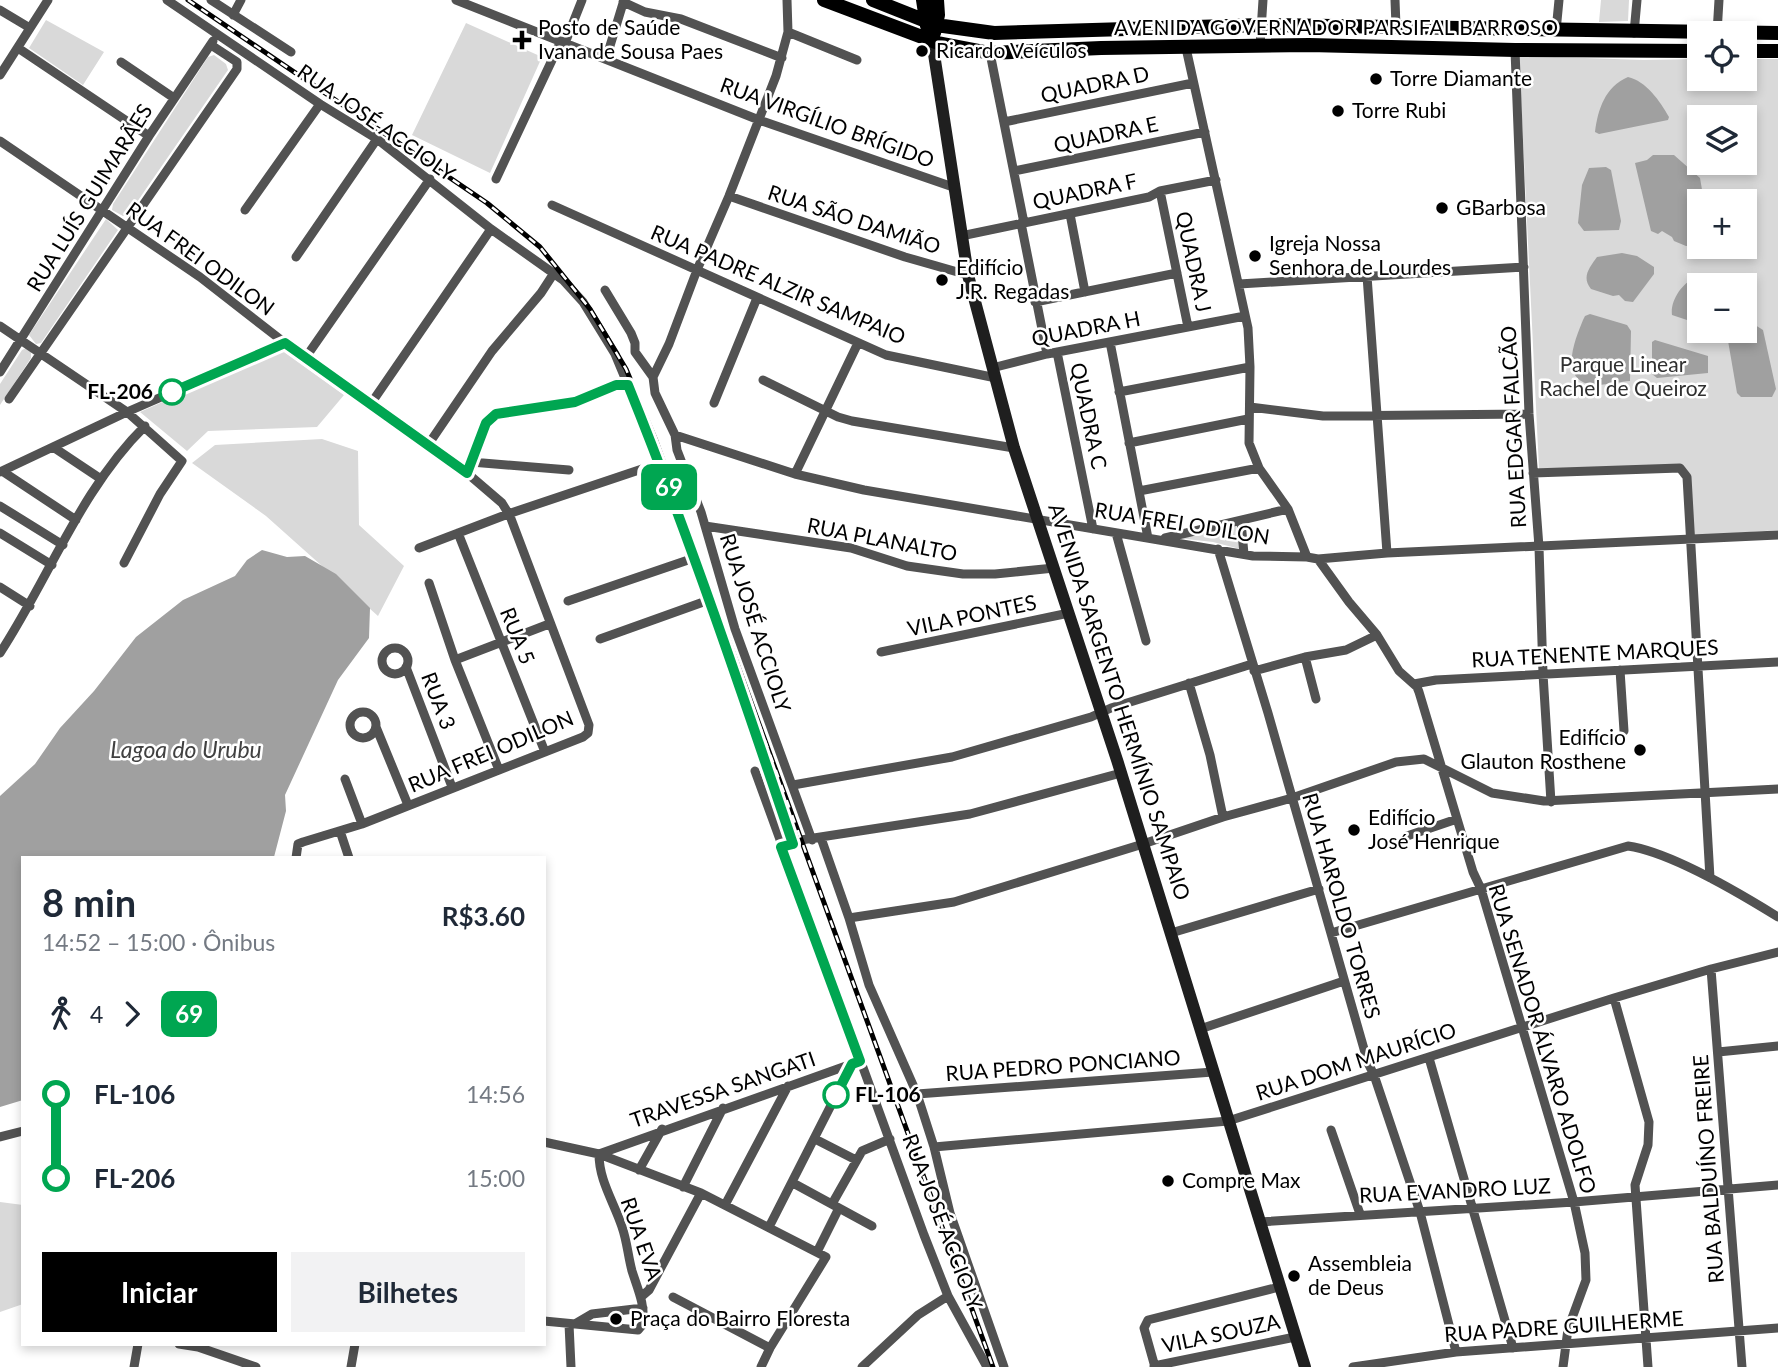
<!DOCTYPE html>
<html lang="pt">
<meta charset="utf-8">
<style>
:root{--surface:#fff;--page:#f2f2f3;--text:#1f2937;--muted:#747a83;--accent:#000}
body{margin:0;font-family:Lato,sans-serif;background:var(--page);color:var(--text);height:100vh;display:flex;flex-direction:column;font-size:26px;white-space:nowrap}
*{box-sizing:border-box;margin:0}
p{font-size:23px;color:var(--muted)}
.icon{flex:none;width:38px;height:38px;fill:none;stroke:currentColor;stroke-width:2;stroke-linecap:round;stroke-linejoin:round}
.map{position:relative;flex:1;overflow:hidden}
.panel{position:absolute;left:21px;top:856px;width:525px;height:490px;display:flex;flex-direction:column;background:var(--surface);border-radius:0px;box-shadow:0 4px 10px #0003}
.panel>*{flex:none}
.badge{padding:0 14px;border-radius:10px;font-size:24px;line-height:46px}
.buttons{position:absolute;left:1687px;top:21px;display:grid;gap:14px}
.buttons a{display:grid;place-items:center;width:70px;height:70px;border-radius:0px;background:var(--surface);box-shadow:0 4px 10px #0003;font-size:35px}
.map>.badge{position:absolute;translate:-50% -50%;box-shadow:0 0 0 4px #fff}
.legs{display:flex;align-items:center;gap:10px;height:77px;padding:0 21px;font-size:23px}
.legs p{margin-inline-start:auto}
.headline{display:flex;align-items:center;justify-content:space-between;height:119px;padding:0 21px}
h1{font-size:38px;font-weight:700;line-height:52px}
.cta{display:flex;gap:14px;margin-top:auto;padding:14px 21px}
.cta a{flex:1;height:80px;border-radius:0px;background:var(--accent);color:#fff;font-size:28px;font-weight:700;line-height:80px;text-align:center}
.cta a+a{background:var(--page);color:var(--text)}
ul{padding:0 21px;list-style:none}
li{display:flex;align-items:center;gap:24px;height:84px;font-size:26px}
li i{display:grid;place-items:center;width:10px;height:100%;margin:0 9px;background:currentColor}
li i::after{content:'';width:18px;height:18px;margin:-9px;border:5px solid;border-radius:50%;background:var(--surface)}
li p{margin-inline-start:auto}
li:first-child i{background:linear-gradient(#0000 50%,currentColor 0)}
li:last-child i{background:linear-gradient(currentColor 50%,#0000 0)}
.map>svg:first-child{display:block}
</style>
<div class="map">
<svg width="1778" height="1367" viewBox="0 0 1778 1367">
<rect width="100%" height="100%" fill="#fff"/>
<!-- green -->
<path fill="#d9d9d9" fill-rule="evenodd" d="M1601 0H1629L1628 21 1599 22Z
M46 20 104 52 83 85 29 48Z
M466 23 542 57 490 173 412 135Z
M214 55 226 64 228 70 128 215 123 216 112 210 113 204 208 57Z
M1521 56 1644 60 1699 59V79H1745V59H1778V530L1694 536 1690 477 1679 465 1539 469 1519 57ZM1699 117H1745V163H1699ZM1699 201H1745V247H1699ZM1699 285H1745V331H1699Z
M106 219 118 230 41 343 36 344 29 335Z
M26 348 31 352V358L0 405V384L22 350Z
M283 351 344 395 317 427 208 431 187 451 140 412 275 352Z
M322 439 358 451 359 525 404 566 378 616 266 516 192 463 215 445Z
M1236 525 1240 549 1213 542 1177 538Z
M0 1202 23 1205V1304L0 1312Z"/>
<!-- water -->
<path fill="#a0a0a0" d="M1628 77C1646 81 1660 101 1669 117L1668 120 1599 134 1595 132C1598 109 1605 87 1628 77Z
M1703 115 1749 116C1757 131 1751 152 1746 167L1733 163H1745V117H1701Z
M1653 155H1674L1700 178 1704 201H1699V246H1686L1674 241 1672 237 1662 231 1658 234 1651 231 1635 163 1647 160Z
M1606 167 1611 170 1621 221 1619 230 1584 231 1578 223 1582 185 1589 168Z
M1622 253 1637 256 1654 267V274L1633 302 1625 301 1619 295 1613 296 1591 289C1581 277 1590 267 1597 257Z
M1710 273 1713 275 1715 285H1699V324L1672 315C1670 301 1682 283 1695 278L1699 280Z
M1590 314 1627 325 1631 331 1630 381C1617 382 1592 389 1581 381 1562 369 1577 335 1583 320L1585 316Z
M1752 323 1763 330 1776 389 1772 397H1741L1737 393 1727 335 1729 331H1745V324Z
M1655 340 1708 356V373L1657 378 1652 374V342Z
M262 550 287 557 305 556 336 574 370 608 369 638 338 680 285 795 286 811 274 857 23 858V1100L0 1107V796L35 764 60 728 94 691 136 637 183 600 235 576 247 560Z"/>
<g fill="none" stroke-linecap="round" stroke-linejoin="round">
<!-- street -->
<path stroke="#525252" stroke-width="9" d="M167 0 320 104 377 139 491 229 563 280 583 302 615 354 660 462 793 844
M211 0 291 52
M456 0 759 120 953 187
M1395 0 1396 26
M623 2 645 12 681 19 782 58
M0 10 30 28
M233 15 241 0
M1556 31 1559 0
M788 32 857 60
M1634 33 1637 0
M1717 33 1719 0
M565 43 582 0
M1260 46 1263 0
M18 48 149 136
M1186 48 1248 328 1250 367 1249 443 1259 468 1288 509 1307 557
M1515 50 1529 414 1539 547 1543 674 1551 802
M990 53 1024 223
M606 59 624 0
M121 62 174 98
M0 75 48 0
M1004 122 1193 83
M0 141 200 277 285 343 467 473 502 503 510 516 589 725 588 733 583 737 362 824 303 842 298 844 296 858
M1014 171 1205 132
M496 179 561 41
M1160 191 1188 327
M729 196 905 257 968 275
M552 205 886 355 996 378
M245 210 320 104
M1070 214 1085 292
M1021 223 1047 354
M961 236 1149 197 1160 191 1216 180
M296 257 377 139
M1367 276 1387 553
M1239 284 1524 267
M605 290 631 333 635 343V352L653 377 655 393 675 435 677 450 701 512 735 629 812 840
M1035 302 1177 273
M0 326 127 412 182 461 160 494 124 563
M1110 342 1148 538
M1057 352 1093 529
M306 357 430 179
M992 368 1047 354 1245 316
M0 372 149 136 213 41
M653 377 669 344 697 270 729 196 776 76 788 32 787 0
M763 380 838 417 852 421 1014 448
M1119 392 1250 367
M9 399 237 69V62L211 45
M714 403 757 298
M370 405 491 229
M1250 407 1323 416 1529 414
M675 435 795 474 864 490 1253 556 1307 557 1318 559 1387 553 1778 535
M1129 443 1248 419
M428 445 492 351 541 293 554 273
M53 447 101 479
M471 462 569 470
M2 471 76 520
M0 472 127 412 285 343
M467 473 486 423 496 414 574 402 616 385H628
M1533 473 1680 468 1687 477 1710 878
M795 474 858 343
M1139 491 1259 468
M0 506 63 545
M1241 522 1244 554
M705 526 851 548 907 566 963 574H995L1054 568
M0 533 52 565
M458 533 545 752
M1116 533 1146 641
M1165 538 1288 509
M419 548 508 514 645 468
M1218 549 1268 713 1368 1063 1374 1075 1420 1212 1456 1352
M1318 559 1349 602 1377 635 1399 671 1417 687 1419 692 1473 872 1481 889 1574 1202 1585 1253 1586 1280 1568 1329 1563 1367
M429 583 455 660 499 770
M0 587 30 606
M568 601 694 558
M600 639 709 600
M382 661a13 13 0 1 1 26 0a13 13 0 1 1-26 0Z
M881 652 1069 613
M0 653C49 578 81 489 145 426
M1305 657 1316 699
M455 660 549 624
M406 667 452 787
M1620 670 1624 731
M1254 671 1305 657 1346 650 1377 635
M1189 683 1210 755 1223 817
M1414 684 1436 680 1778 662
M350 725a13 13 0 1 1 26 0a13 13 0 1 1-26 0Z
M376 727 408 805
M755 771 924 1235 948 1296 987 1367
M345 779 362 824
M793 785 952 757 1091 717 1111 708 1252 664
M340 831 349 858
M1407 836 1457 819
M821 838 849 918 869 985 917 1094 934 1147 950 1213 1004 1367
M790 845 801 840 970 814 1121 773
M849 918 954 902 1143 844 1223 817 1292 798 1396 762 1424 759 1492 793 1544 801 1778 789
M1171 933 1319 889
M1331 933 1628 846C1670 852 1741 894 1778 917
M1711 969 1742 1367
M1614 998 1649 1122 1648 1145 1635 1185 1648 1367
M1200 1029 1344 981
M1718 1052 1778 1046
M1429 1058 1513 1348
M917 1094 1213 1072
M1331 1130 1360 1214
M0 1137 23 1131
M815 1139 856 1160
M544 1142 599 1154 701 1193 826 1257 770 1348 761 1367
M934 1147 1228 1121 1614 998 1711 969 1778 952
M599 1154 860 1061
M639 1170 662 1129
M793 1183 872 1226
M683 1187 723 1108
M832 1204 862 1151 890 1139
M725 1205 788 1086
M1259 1222 1574 1202 1778 1185
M769 1227 852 1064
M817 1252 839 1208
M642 1296 649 1290 701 1193
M673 1297 770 1348
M544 1321 638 1330 643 1324C645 1304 638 1290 632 1271 628 1256 627 1241 622 1227 614 1202 599 1181 599 1154
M569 1324 571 1367
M575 1324 592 1314 643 1308
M179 1344 198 1347 256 1367
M1154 1366 1295 1337
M134 1367 138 1344
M351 1367 355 1344
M862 1367 918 1315 948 1296
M1155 1367 1144 1328 1148 1320 1279 1287
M1353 1367 1456 1352 1778 1328"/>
<!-- secondary -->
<path stroke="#1f1f1f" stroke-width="12" d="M932 41 968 275 1014 448 1118 763 1305 1367"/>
<!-- primary -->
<path stroke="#000" stroke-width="14" d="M824 0 938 43 990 53 1101 48 1309 45 1515 50 1699 51
M873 0 936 25 994 33 1262 25 1778 33
M923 0 927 26
M934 33 938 15 937 0
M1745 51H1778"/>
<!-- rail casing -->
<g stroke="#000" stroke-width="5">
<path id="rail" d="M188 0 487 203 540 247 590 309 626 369 656 441 993 1367"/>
</g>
<!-- rail -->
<use href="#rail" stroke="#fff" stroke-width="2.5" stroke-dasharray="8" stroke-linecap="butt"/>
</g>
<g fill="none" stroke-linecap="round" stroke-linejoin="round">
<!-- line-1 casing -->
<g stroke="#fff" stroke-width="16">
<path id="line-1" d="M172 392 285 343 467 473 486 423 496 414 575 402 616 385H628C689 536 741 690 793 844L781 847 860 1061 852 1064 836 1095"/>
</g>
<!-- line-1 -->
<use href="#line-1" stroke="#00a651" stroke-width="10"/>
</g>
<!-- markers -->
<g fill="#000" stroke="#fff" stroke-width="2.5">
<path d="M518.5 29.5h7v7h7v7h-7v7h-7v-7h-7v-7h7z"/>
<circle cx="922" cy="51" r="7"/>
<circle cx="1376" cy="79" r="7"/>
<circle cx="1338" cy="111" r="7"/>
<circle cx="1442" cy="208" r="7"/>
<circle cx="1255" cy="256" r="7"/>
<circle cx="942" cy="280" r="7"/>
<circle cx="1640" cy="750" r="7"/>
<circle cx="1354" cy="830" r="7"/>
<circle cx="1168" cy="1181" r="7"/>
<circle cx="1294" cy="1276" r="7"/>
<circle cx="616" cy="1319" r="7"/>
</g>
<g fill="#fff" stroke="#00a651" stroke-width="3.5">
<circle cx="172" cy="392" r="12"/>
<circle cx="836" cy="1095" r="12"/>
</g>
<g text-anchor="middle" stroke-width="5" stroke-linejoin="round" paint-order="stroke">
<!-- poi labels -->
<g font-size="21" fill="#000" stroke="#fff" text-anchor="start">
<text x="538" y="35">Posto de Saúde<tspan x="538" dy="24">Ivana de Sousa Paes</tspan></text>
<text x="936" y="58">Ricardo Veículos</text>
<text x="1390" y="86">Torre Diamante</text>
<text x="1352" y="118">Torre Rubi</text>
<text x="1456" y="215">GBarbosa</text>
<text x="1269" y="251">Igreja Nossa<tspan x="1269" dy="24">Senhora de Lourdes</tspan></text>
<text x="956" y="275">Edifício<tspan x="956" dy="24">J.R. Regadas</tspan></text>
<text x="1626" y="745" text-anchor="end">Edifício<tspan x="1626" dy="24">Glauton Rosthene</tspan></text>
<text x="1368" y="825">Edifício<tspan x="1368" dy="24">José Henrique</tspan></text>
<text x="1182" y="1188">Compre Max</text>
<text x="1308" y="1271">Assembleia<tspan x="1308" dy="24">de Deus</tspan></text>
<text x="630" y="1326">Praça do Bairro Floresta</text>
</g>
<!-- street labels -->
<g font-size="21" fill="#000" stroke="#fff">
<text x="1336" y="35">AVENIDA GOVERNADOR PARSIFAL BARROSO</text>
<text transform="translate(1095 85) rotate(-12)" y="7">QUADRA D</text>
<text transform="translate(376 123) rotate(35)" y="7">RUA JOSÉ ACCIOLY</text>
<text transform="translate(827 123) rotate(20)" y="7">RUA VIRGÍLIO BRÍGIDO</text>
<text transform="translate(1106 135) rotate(-12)" y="7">QUADRA E</text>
<text transform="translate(1085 192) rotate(-12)" y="7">QUADRA F</text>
<text transform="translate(90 198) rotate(-58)" y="7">RUA LUÍS GUIMARÃES</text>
<text transform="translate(854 220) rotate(18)" y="7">RUA SÃO DAMIÃO</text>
<text transform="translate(200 259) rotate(36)" y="7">RUA FREI ODILON</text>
<text transform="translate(1193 262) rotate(78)" y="7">QUADRA J</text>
<text transform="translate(778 285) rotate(23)" y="7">RUA PADRE ALZIR SAMPAIO</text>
<text transform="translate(1086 329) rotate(-11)" y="7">QUADRA H</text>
<text transform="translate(1088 416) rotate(78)" y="7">QUADRA C</text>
<text transform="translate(1514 427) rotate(-93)" y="7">RUA EDGAR FALCÃO</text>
<text transform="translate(1182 524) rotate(9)" y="7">RUA FREI ODILON</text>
<text transform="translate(882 540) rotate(11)" y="7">RUA PLANALTO</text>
<text transform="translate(972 616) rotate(-12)" y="7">VILA PONTES</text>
<text transform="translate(755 623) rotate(72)" y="7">RUA JOSÉ ACCIOLY</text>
<text transform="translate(517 636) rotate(68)" y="7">RUA 5</text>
<text transform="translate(1595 654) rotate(-3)" y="7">RUA TENENTE MARQUES</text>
<text transform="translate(438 701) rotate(69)" y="7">RUA 3</text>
<text transform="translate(1119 702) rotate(72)" y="7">AVENIDA SARGENTO HERMÍNIO SAMPAIO</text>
<text transform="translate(491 752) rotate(-23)" y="7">RUA FREI ODILON</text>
<text transform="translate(1341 906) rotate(74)" y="7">RUA HAROLDO TORRES</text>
<text transform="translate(1542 1039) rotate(73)" y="7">RUA SENADOR ÁLVARO ADOLFO</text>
<text transform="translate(1356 1062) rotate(-18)" y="7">RUA DOM MAURÍCIO</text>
<text transform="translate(1063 1066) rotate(-4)" y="7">RUA PEDRO PONCIANO</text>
<text transform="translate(723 1090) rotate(-19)" y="7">TRAVESSA SANGATI</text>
<text transform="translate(1709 1169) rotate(-94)" y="7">RUA BALDUÍNO FREIRE</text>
<text transform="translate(1455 1191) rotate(-3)" y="7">RUA EVANDRO LUZ</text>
<text transform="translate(942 1222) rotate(69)" y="7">RUA JOSÉ ACCIOLY</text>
<text transform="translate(641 1239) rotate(71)" y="7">RUA EVA</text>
<text transform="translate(1564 1327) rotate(-4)" y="7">RUA PADRE GUILHERME</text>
<text transform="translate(1221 1334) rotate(-12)" y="7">VILA SOUZA</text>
</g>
<!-- park labels -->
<g font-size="21" fill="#303030" stroke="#fff">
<text x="1623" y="372">Parque Linear<tspan x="1623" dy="24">Rachel de Queiroz</tspan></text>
</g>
<!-- stop labels -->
<g font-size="21" font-weight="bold" fill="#000" stroke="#fff" text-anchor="end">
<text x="153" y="399">FL-206</text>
<text x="855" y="1102" text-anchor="start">FL-106</text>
</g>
<!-- water labels -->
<g font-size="23" font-style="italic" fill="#414141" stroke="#fff">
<text x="186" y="758">Lagoa do Urubu</text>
</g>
</g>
</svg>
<div class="buttons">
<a><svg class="icon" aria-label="locate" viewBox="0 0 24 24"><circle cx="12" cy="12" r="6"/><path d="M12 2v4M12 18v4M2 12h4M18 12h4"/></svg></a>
<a><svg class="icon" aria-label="layers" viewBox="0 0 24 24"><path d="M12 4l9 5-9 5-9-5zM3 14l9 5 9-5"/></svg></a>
<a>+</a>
<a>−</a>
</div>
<b class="badge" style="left:669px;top:487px;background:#00a651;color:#fff">69</b>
<section class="panel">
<div class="headline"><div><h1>8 min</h1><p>14:52 – 15:00 · Ônibus</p></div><b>R$3.60</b></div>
<div class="legs"><svg class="icon" aria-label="walk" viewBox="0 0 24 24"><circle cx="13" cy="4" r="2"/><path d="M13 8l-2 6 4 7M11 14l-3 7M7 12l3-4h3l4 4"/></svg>4<svg class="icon" aria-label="forward" viewBox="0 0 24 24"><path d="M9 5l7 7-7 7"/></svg><b class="badge" style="background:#00a651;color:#fff">69</b></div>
<ul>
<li><i style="color:#00a651"></i><b>FL-106</b><p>14:56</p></li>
<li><i style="color:#00a651"></i><b>FL-206</b><p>15:00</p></li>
</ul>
<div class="cta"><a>Iniciar</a><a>Bilhetes</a></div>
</section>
</div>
